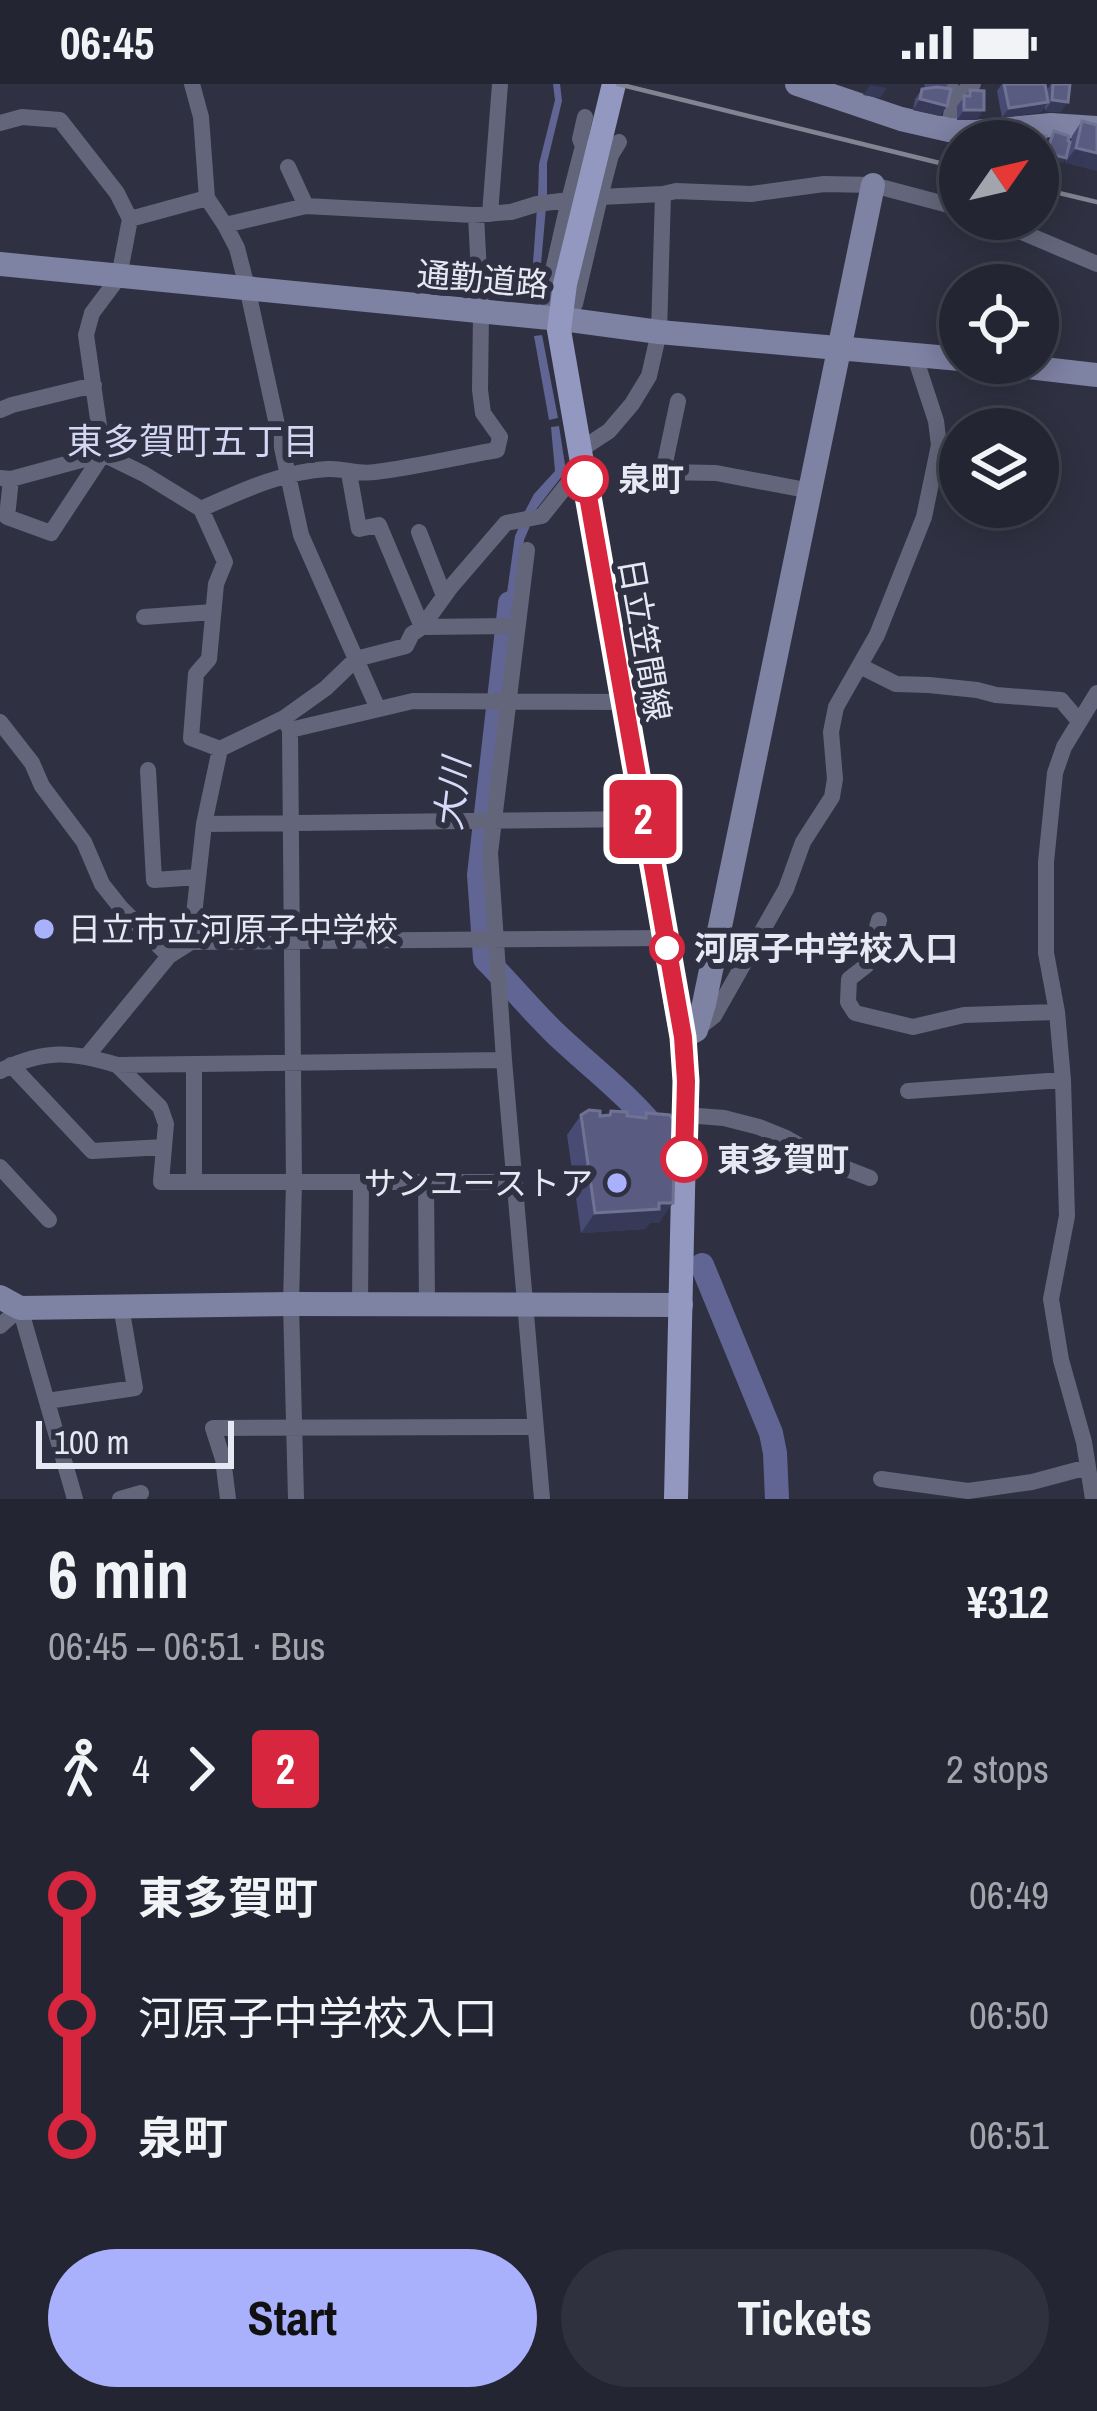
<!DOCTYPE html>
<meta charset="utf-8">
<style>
:root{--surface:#232532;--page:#2f313e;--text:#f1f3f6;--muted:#a3a5ac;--line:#40424d;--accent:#a9b0fc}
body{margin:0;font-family:"Archivo Narrow","Noto Sans JP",sans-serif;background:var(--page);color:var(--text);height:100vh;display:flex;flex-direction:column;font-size:45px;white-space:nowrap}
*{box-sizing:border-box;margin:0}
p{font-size:39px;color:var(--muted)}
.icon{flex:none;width:66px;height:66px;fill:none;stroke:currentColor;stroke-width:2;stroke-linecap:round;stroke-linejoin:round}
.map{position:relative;height:1415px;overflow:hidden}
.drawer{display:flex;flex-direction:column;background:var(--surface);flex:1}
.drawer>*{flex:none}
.badge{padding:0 24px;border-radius:9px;font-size:42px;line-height:78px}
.needle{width:78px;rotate:56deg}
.tools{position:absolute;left:939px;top:36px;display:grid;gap:24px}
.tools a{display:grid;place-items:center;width:120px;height:120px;border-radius:50%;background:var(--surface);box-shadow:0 6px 30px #0003,0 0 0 3px var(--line);font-size:60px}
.scale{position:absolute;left:36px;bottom:30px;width:198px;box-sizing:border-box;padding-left:12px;border:6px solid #e6e8f3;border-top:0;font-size:33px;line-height:42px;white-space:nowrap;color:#e6e8f3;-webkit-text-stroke:9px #2f3142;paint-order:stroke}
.map>.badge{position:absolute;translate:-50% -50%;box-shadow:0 0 0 6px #fff}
.legs{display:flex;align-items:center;gap:18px;height:132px;padding:0 48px;font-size:39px}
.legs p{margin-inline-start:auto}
.headline{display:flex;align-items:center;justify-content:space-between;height:204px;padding:0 48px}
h1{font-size:66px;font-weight:800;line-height:90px}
.button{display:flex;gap:24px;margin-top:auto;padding:24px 48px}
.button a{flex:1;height:138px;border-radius:72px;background:var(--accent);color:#111;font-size:48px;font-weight:800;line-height:138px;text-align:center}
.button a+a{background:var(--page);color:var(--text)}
ul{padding:0 48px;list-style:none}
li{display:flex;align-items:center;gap:42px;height:120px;font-size:45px}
li i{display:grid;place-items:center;width:18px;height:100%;margin:0 15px;background:currentColor}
li i::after{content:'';width:30px;height:30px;margin:-15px;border:9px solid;border-radius:50%;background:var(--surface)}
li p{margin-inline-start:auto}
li:first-child i{background:linear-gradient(#0000 50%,currentColor 0)}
li:last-child i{background:linear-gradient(currentColor 50%,#0000 0)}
.status{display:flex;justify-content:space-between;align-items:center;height:84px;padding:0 60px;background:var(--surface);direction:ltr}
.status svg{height:33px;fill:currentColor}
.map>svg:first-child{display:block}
</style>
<div class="status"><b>06:45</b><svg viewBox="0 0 49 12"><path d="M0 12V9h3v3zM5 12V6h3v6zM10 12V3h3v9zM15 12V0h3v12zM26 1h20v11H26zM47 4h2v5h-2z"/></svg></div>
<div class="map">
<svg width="1097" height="1415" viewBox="0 0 1097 1415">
<rect width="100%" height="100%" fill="#2f3142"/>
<!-- water -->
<path fill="#616593" d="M553 0H560L562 17 547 79V113L538 115 539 80 555 16Z
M546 123 538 215 530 220 537 124Z
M542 251 558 334 549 336 534 252Z
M559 342 566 387 534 428 523 431 534 410 555 387 551 343Z
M530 442 524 456 512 536 503 537 515 452 519 443Z"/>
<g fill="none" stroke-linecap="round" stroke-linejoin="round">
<!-- river -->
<path stroke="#616593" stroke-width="24" d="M510 519 479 791 485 875C510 900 532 927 557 951 592 984 636 1017 664 1056
M702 1181 771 1349 775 1369 777 1415"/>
<!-- street -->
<path stroke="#63667a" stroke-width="16" d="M192 0 201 33 207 114 225 141 306 122 288 83
M953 17 973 0
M0 39 22 33 60 36 117 109 130 135 119 193 92 229 86 251 103 370 51 449 7 433 11 395
M949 46 953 17 950 0
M600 113 611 71 619 58
M569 116 583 62 580 55 585 33
M306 122 473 131 511 128 537 120 569 116 546 217 559 235 575 220 600 113 663 110 676 107 751 110 824 100 873 101 960 124
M490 130 500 0
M130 135 207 114
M991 135 1097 180
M225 141 237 164 247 203 301 451 378 625
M678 317 663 388 716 389 811 407
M0 326 12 321 94 301
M580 366 609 347 632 320 649 292 659 248 663 110
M349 389 359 445 379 441 422 543 517 542
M0 394 11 395 103 370 144 390 201 425 225 478 216 500 209 575 196 590 191 654 220 665 284 634 326 604 356 575 406 562 412 550 422 543 450 504 506 439 542 432 570 397 583 388
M201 425C241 407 284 387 328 385 344 384 359 391 375 388 416 383 457 373 497 366L500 353 483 329 480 306 481 229 476 131
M419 448 444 512
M527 466 490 769 504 976 542 1415
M144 533 213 528
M860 582 896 600 929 601 977 606 996 611 1061 616 1079 637
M284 634 290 646 294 1099 291 1220 296 1415
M0 638 32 679 42 702 84 758 102 800 121 824 169 872
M290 646 413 617 623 618
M148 686 154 796 198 793
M204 740 643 735
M879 836 867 881 849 895 848 918 855 929 913 943 964 931 1057 928
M191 858 204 740 220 665
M696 946 714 932 786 805 803 758 832 713 835 695 831 648 836 623 877 551 924 433 939 361 936 337 914 270
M87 972 169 872 191 858 665 854
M11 981 92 1067 164 1063
M117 981 160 1023 166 1040 161 1098H514
M0 987C44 965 72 967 117 981L504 976
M908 1007 1063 996
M685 1031 724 1034 759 1043 786 1054 829 1078 870 1094
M0 1083 49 1136
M194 1098V980
M426 1099 427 1221
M360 1221 361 1099
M0 1242 20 1224 75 1415
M47 1317 135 1304 121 1222
M881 1395 968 1407 1032 1398 1088 1383
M120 1415 141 1409
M228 1415 223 1375 213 1344 535 1343
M1093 1415 1084 1358 1061 1276 1051 1215 1067 1132 1063 996 1057 928 1046 869V778L1055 689 1064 663 1097 609"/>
<!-- secondary -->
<path stroke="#7e82a3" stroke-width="24" d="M797 0 901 35 949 46 974 48 1051 41 1097 44
M0 180 570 236 659 248 960 275
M992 279 1097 291
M683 953 696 946 704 920 873 101
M0 1213 20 1224 291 1220 681 1221"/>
<!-- primary -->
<path stroke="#9398c1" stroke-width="24" d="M614 0 565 200 559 246 686 977 676 1415"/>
<!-- rail -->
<path stroke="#828492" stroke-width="4.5" d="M618 0 960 84
M1038 104 1097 118"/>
</g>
<!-- wall -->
<path fill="#484b73" d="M924 0H948L945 4 940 32 913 26 915 15 922 5H925Z
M1002 0H1045L1047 6 1051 0H1070L1061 28 1045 27V23L1041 28 1002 34 997 7Z
M970 6 977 36H957V22Z
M1082 37 1097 41 1065 79 1072 52Z
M611 1027 643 1034 646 1029 659 1139H650L645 1145 581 1149 567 1051 581 1031H608Z"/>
<!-- shaded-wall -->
<path fill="#373959" d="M870 1 887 4 880 14 863 11Z
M920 15 947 22 940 32 913 26Z
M1052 16 1068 18 1061 28 1045 27Z
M1048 18 1041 28 1002 34 1009 24Z
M964 26H984L977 36H957Z
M1076 64 1097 69V87L1065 79Z
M1046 69 1066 74 1063 79 1043 74Z
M659 1119H673L659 1139H650L645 1145 581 1149 595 1129Z"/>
<!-- building -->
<path fill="#595c80" stroke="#6f7292" stroke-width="3" d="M1004 0H1045L1048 18 1009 24Z
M1053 0H1070L1068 18 1052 16Z
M937 3 951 5 947 22 920 15 922 5Z
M970 6 984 7V26H964V12H970Z
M1082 37 1097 41V69L1076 64Z
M1054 47 1069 52 1068 57 1070 58 1066 74 1046 69Z
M1038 50 1046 52 1044 61 1039 60 1038 64V57H1019L1021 51 1037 55Z
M589 1026 600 1027V1032L610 1031 611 1027 627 1028V1032L646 1034V1029L670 1031 675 1039 673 1119H659V1125L595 1129 581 1031Z"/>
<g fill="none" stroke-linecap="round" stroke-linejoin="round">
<!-- line-1 casing -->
<g stroke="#fff" stroke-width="27">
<path id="line-1" d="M585 395 683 953 686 997 684 1075"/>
</g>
<!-- line-1 -->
<use href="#line-1" stroke="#d7263d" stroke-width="18"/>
</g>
<!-- markers -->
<g fill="#fff" stroke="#d7263d" stroke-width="6">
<circle cx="585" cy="395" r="21"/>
<circle cx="667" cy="864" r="15"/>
<circle cx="684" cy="1075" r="21"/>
</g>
<g fill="#a9b0fc" stroke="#2f3142" stroke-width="4.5">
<circle cx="44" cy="845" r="12"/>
<circle cx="617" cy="1099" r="12"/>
</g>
<g text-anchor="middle" stroke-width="12" stroke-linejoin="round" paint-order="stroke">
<!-- street labels -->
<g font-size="33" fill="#e6e8f3" stroke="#2f3142">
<text transform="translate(483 195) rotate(5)" y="12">通勤道路</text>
<text transform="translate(645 556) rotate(80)" y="12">日立笠間線</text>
</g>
<!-- stop labels -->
<g font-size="33" font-weight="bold" fill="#e6e8f3" stroke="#2f3142" text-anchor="start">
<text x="618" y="407">泉町</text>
<text x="694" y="876">河原子中学校入口</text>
<text x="717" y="1087">東多賀町</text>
</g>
<!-- poi labels -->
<g font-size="33" fill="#e6e8f3" stroke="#2f3142" text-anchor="start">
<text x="68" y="857">日立市立河原子中学校</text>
<text x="593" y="1111" text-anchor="end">サンユーストア</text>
</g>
<!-- neighbourhood labels -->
<g font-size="36" fill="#d3d7f4" stroke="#2f3142">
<text x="193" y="370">東多賀町五丁目</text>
</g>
<!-- water labels -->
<g font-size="36" font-style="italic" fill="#d6daf8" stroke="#2f3142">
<text transform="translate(452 710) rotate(-83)" y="13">大川</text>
</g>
</g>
</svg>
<div class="tools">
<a><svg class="needle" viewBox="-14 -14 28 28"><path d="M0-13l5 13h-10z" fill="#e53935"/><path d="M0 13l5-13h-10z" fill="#a3a5ac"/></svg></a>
<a><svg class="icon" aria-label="locate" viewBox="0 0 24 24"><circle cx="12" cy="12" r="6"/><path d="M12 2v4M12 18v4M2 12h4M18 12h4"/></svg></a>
<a><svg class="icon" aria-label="layers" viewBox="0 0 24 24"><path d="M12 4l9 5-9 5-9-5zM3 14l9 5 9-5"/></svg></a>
</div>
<div class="scale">100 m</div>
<b class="badge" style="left:643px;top:735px;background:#d7263d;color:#fff">2</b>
</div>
<section class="drawer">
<div class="headline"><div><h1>6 min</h1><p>06:45 – 06:51 · Bus</p></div><b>¥312</b></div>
<div class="legs"><svg class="icon" aria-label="walk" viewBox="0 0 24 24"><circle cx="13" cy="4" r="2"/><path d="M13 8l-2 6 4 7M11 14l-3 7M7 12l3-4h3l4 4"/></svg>4<svg class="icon" aria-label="forward" viewBox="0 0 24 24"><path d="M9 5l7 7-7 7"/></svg><b class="badge" style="background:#d7263d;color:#fff">2</b><p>2 stops</p></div>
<ul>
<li><i style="color:#d7263d"></i><b>東多賀町</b><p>06:49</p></li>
<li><i style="color:#d7263d"></i><span>河原子中学校入口</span><p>06:50</p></li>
<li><i style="color:#d7263d"></i><b>泉町</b><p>06:51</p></li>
</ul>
<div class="button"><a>Start</a><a>Tickets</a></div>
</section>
